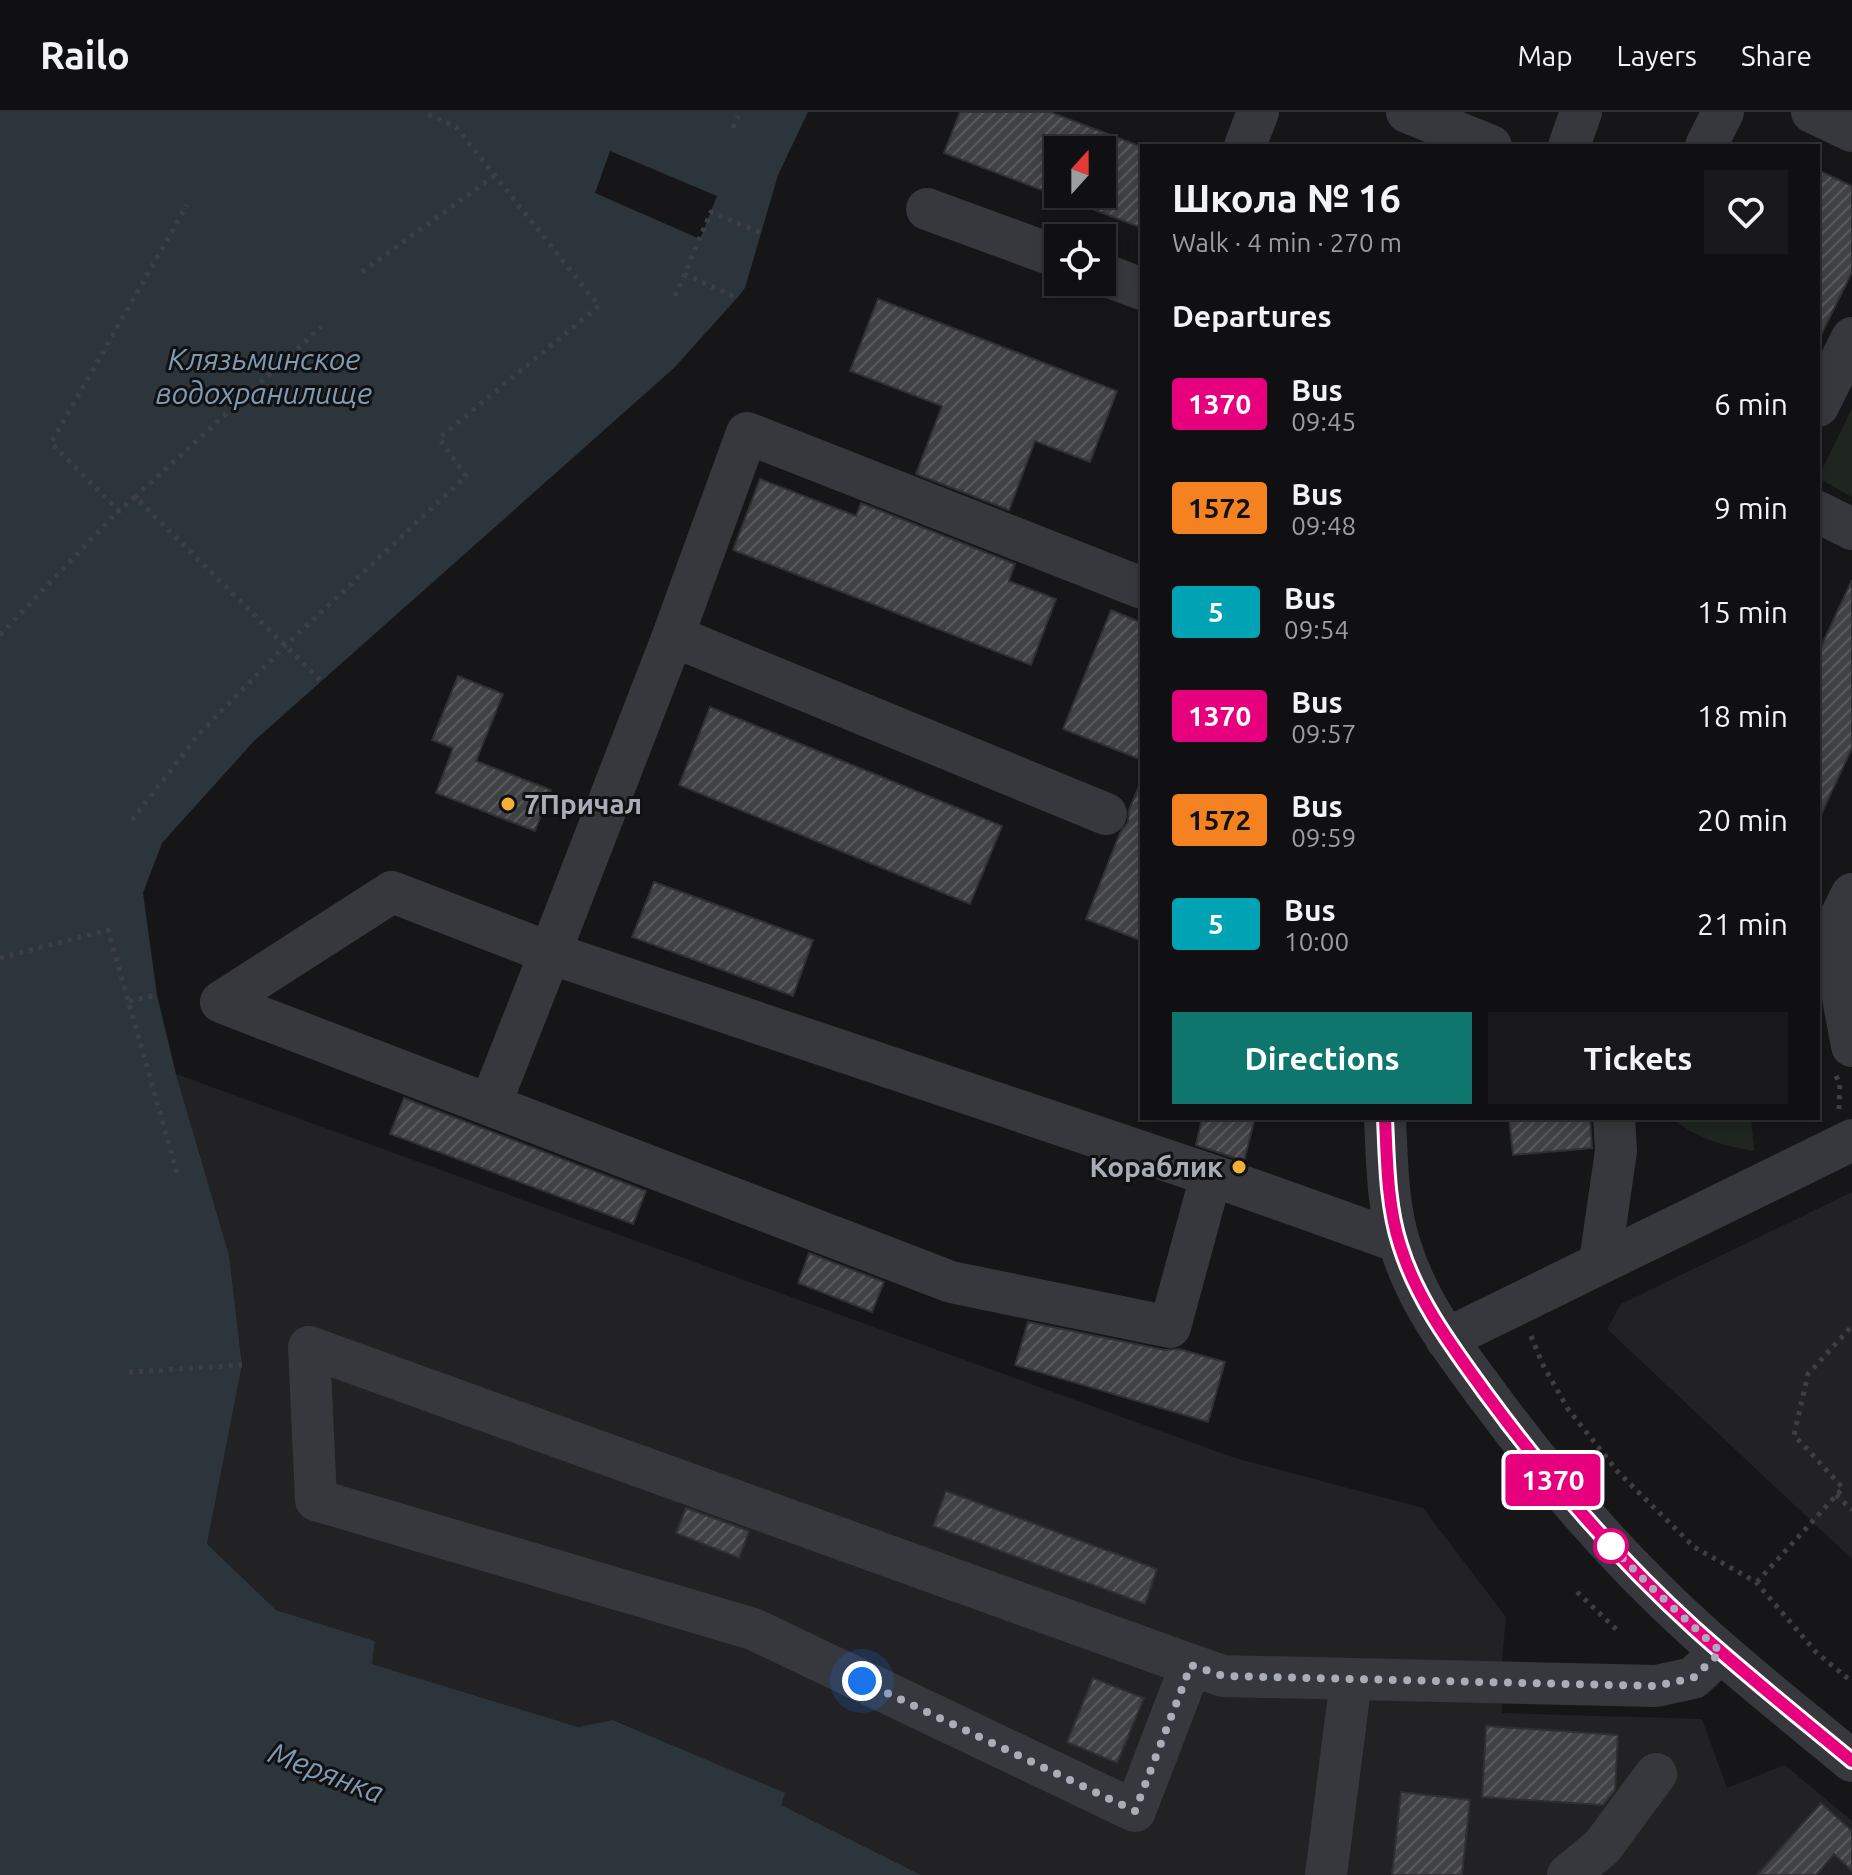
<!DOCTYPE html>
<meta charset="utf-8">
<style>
:root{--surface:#101012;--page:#19191b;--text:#f1f3f6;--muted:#9c9d9f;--line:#303032;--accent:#0f766e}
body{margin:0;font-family:Ubuntu,sans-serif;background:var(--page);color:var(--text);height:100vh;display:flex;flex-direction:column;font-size:30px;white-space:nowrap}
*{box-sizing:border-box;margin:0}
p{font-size:26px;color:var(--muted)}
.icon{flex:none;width:44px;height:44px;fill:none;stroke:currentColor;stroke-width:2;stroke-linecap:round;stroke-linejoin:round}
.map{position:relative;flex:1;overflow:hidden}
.details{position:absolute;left:1140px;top:32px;width:680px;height:976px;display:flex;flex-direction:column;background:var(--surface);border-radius:0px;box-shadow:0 4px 12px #0003,0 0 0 2px var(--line)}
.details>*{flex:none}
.badge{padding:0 16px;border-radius:6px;font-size:28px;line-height:52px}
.needle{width:52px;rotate:21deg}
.controls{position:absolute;left:1044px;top:24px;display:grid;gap:16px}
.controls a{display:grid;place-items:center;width:72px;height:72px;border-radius:0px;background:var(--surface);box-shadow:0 4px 12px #0003,0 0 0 2px var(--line);font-size:40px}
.you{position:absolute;width:40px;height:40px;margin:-20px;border:6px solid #fff;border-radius:50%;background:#1a73e8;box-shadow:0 0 0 12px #1a73e833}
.map>.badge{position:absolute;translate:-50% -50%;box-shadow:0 0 0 4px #fff}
h2{padding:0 32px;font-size:30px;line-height:72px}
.round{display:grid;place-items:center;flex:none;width:84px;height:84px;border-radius:0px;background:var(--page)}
.head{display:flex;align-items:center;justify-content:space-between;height:136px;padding:0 32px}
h1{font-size:38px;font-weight:700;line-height:60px}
.action{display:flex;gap:16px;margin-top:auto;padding:16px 32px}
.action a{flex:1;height:92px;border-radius:0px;background:var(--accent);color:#fff;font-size:32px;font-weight:700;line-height:92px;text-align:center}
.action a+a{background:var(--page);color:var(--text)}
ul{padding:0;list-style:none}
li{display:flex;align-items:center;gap:24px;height:104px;padding:0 32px}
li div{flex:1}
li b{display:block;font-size:30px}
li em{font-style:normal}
li .badge{min-width:88px;font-weight:700;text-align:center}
header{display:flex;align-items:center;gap:48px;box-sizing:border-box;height:112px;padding:0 40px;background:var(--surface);border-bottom:2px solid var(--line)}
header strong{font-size:38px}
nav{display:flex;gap:44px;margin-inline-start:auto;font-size:28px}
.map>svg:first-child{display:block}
</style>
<header>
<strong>Railo</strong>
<nav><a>Map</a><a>Layers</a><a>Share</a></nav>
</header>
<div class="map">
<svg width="1852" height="1763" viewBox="0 0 1852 1763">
<defs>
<pattern id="building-hatch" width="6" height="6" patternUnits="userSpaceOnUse" patternTransform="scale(2)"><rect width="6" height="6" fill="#404145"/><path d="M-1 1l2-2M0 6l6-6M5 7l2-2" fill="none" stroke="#595a5e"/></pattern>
</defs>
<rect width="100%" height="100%" fill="#161618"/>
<!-- built -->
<path fill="#222225" d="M176 962 1235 1346 1423 1396 1506 1505 1500 1572 1502 1601 1702 1607 1727 1676 1785 1653 1852 1709V1763H921L781 1693 784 1681 614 1608 578 1615 372 1552 375 1529 276 1498 207 1432 242 1253 229 1143Z
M1852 1080V1447L1607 1217 1621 1192Z"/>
<!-- green -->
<path fill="#1e261f" d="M1852 296V385L1818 366Z
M1672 1006H1751L1754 1039C1724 1034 1695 1026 1672 1006Z"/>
<!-- water -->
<path fill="#2c353c" d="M0 0H808L778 63 745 176 737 186 674 256 254 629 162 731 143 781 157 883 176 962 229 1143 242 1253 207 1432 276 1498 375 1529 372 1552 578 1615 613 1608 785 1681 781 1693 921 1763H0Z"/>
<!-- pier -->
<path fill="#161618" d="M610 39 717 84 700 127 595 81Z"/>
<!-- building -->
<path fill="url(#building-hatch)" stroke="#303034" stroke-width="2" fill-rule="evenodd" d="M960 0H1050L1142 35V116L944 41ZM1058 38H1102V82H1058Z
M1818 58 1852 74V160L1818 229Z
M878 187 1117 279 1090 350 1035 329 1009 398 916 362 942 294 850 259Z
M760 367 856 404 861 391 1015 452 1009 469 1056 487 1031 553 733 438Z
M1852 468V636L1818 709V541Z
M1111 498 1142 511V648L1063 617Z
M458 564 503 582 476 649 551 678 535 719 436 681 453 636 432 628Z
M710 595 1002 714 970 792 679 673Z
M1141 669H1142V829L1086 807 1120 721 1128 710 1129 698Z
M654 770 813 828 793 884 632 825Z
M404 986 646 1079 633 1112 390 1022Z
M1202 1006H1255L1244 1049 1196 1033Z
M1509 1006H1590L1592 1036 1513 1043Z
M809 1141 884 1170 872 1200 798 1171Z
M1028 1210 1165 1238 1179 1237 1225 1250 1208 1310 1015 1253Z
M946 1379 1157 1457 1145 1492 933 1414Z
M686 1396 749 1419 739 1446 676 1421Z
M1093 1566 1144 1586 1117 1651 1067 1630Z
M1486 1614 1618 1623 1615 1678 1603 1693 1482 1685Z
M1401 1680 1470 1688 1462 1763H1392Z
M1821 1691 1852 1719V1759L1834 1742 1816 1763H1757Z"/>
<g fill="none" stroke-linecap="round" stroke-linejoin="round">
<!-- path -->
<path stroke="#3d3f44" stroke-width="5" stroke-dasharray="4 6" stroke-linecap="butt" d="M733 16 740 0
M362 160 495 63
M684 162 737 186
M675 184 711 100 761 121
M135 385 119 399 51 331 187 93
M0 523 119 398
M320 568 135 385 321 215
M132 708 199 622 285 534 466 364 439 326 599 194 456 15 422 0
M0 846 108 818 178 1064
M129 889 157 883
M1836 964 1840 972 1839 997
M1531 1224 1543 1253 1568 1297 1618 1360 1694 1435 1756 1470 1816 1540 1852 1570
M129 1260 242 1253
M1836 1383 1852 1398
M1757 1470 1843 1376 1794 1323 1808 1262 1852 1214
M1577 1480 1617 1518"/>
<!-- minor -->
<path stroke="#37383d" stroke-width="42" d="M1407 0 1491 34
M1812 0 1852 19
M1245 34 1258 0
M1569 34 1581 0
M1706 34 1723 0
M927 97 1058 145
M1102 162 1142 177
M1818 294 1852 226
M1818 400 1852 417
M673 524 747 321 1142 476
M1106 702 673 524 550 841 1222 1067 1399 1130
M1852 782 1838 810 1841 875 1852 934
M490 993 550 841 392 780 221 890 951 1170 1170 1215 1211 1064
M1385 1006C1387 1047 1387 1093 1400 1133 1417 1190 1453 1237 1488 1284 1549 1367 1617 1446 1694 1516 1744 1562 1799 1605 1852 1649
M1600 1150 1616 1039 1614 1006
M1446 1227 1852 1028
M1191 1553 1135 1699 753 1517 316 1388 309 1235 1191 1553 1223 1564 1656 1574 1693 1566 1721 1540
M1326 1763 1351 1568
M1568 1763 1602 1735 1656 1662"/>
</g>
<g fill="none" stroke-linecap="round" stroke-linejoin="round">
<!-- line casing -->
<g stroke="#fff" stroke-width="18">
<path id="line" d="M1385 1006C1387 1047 1387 1093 1400 1133 1417 1188 1451 1233 1484 1279 1546 1364 1616 1445 1694 1516 1745 1562 1799 1605 1852 1649"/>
</g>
<!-- line -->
<use href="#line" stroke="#e6007e" stroke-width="12"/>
<!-- walk -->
<path stroke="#a8adb8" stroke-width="8" stroke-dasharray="0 14.4" d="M862 1569 1135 1699 1191 1553 1223 1564 1656 1574 1693 1566 1721 1540 1654 1478 1603 1426 1611 1434"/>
</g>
<!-- markers -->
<g fill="#f2b134" stroke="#111113" stroke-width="3">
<circle cx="508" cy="692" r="8"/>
<circle cx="1239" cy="1055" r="8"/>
</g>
<circle fill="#fff" stroke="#e6007e" stroke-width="4" cx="1611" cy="1434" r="16"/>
<g text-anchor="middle" stroke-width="6" stroke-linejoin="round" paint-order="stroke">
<!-- poi labels -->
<g font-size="28" font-weight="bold" fill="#a8adb8" stroke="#111113" text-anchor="start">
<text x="524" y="702">7Причал</text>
<text x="1223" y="1065" text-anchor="end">Кораблик</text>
</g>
<!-- water labels -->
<g font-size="30" font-style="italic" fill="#7f9bb3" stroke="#111113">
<text x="264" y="258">Клязьминское<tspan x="264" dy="34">водохранилище</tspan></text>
<text transform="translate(326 1661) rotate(21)" y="10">Мерянка</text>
</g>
</g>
</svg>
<div class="controls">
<a><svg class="needle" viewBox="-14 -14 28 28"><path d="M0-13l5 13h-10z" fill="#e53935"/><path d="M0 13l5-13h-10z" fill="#9c9d9f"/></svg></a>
<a><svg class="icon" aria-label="locate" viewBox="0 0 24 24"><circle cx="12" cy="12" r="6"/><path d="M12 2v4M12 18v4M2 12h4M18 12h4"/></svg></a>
</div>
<div class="you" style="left:862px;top:1569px"></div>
<b class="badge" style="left:1553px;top:1368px;background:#e6007e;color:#fff">1370</b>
<section class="details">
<div class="head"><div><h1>Школа № 16</h1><p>Walk · 4 min · 270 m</p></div><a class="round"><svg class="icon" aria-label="heart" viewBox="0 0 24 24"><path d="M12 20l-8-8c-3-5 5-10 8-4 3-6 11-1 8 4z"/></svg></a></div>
<h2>Departures</h2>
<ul>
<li><span class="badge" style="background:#e6007e;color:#fff">1370</span><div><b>Bus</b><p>09:45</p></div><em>6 min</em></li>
<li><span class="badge" style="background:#f58220;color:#111">1572</span><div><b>Bus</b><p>09:48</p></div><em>9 min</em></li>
<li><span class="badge" style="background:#00a3b4;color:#fff">5</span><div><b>Bus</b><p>09:54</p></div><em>15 min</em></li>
<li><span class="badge" style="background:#e6007e;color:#fff">1370</span><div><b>Bus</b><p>09:57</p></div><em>18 min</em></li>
<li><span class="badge" style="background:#f58220;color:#111">1572</span><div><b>Bus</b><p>09:59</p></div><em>20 min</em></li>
<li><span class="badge" style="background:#00a3b4;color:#fff">5</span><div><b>Bus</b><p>10:00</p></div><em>21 min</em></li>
</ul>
<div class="action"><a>Directions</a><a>Tickets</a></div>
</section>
</div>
